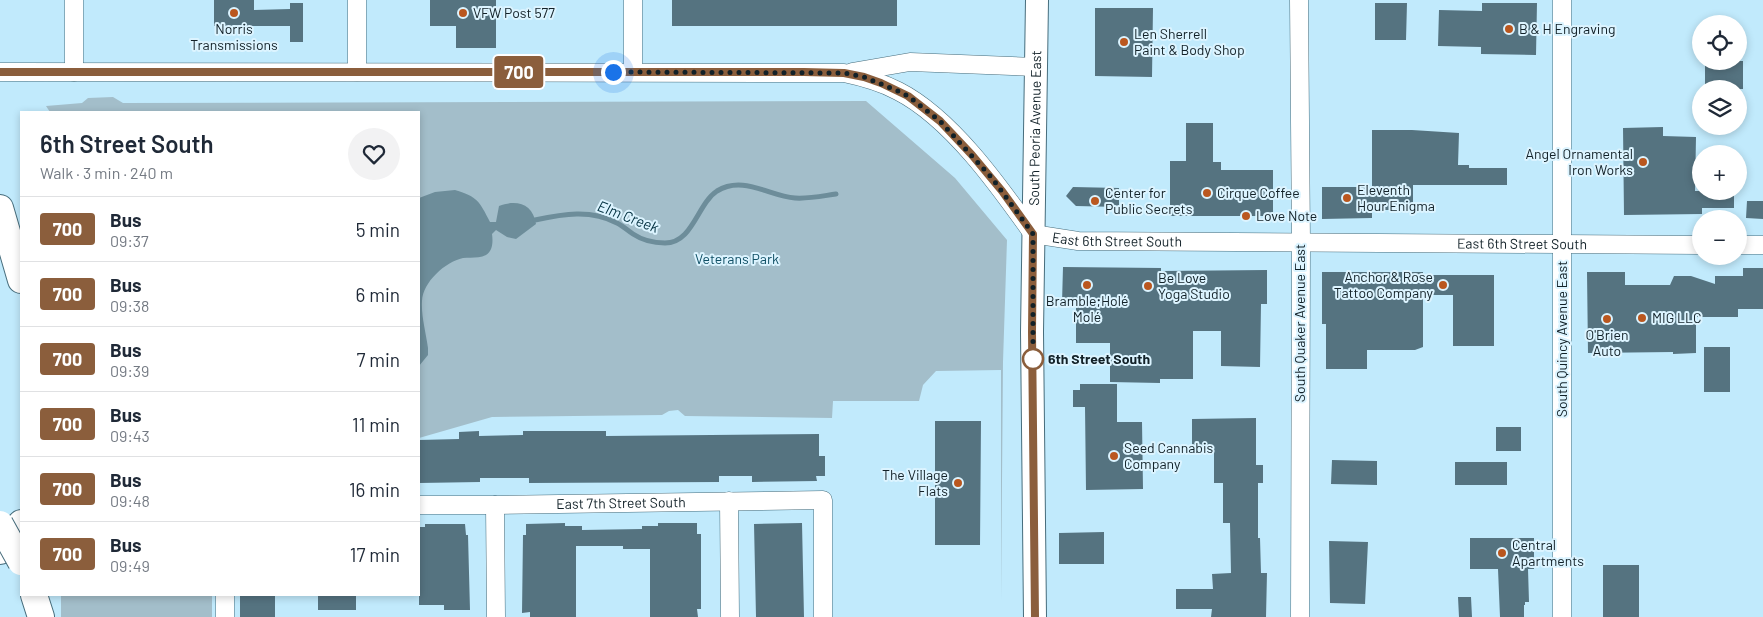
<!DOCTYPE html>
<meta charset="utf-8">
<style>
:root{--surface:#fff;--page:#f2f2f3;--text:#1f2937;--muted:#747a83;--line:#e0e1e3}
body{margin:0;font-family:Barlow,sans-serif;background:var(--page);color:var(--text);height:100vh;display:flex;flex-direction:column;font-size:19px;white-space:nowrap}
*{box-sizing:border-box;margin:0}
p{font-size:16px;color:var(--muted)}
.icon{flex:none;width:28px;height:28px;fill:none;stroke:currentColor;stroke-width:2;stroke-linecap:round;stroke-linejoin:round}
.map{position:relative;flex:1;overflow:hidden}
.drawer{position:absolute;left:20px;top:111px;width:400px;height:485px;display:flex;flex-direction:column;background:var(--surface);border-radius:0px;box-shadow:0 2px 8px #0003}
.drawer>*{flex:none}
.badge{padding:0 10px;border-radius:4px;font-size:18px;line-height:32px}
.fabs{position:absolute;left:1692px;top:15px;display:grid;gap:10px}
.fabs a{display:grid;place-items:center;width:55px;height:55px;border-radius:50%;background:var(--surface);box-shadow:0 2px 8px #0003;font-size:25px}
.you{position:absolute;width:25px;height:25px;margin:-12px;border:4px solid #fff;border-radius:50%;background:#1a73e8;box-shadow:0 0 0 8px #1a73e833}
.map>.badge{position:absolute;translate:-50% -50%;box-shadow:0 0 0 2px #fff}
.round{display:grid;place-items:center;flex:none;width:52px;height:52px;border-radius:26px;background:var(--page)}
.summary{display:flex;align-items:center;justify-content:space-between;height:85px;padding:0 20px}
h1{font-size:24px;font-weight:600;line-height:38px}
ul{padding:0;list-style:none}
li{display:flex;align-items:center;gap:15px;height:65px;padding:0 20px;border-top:1px solid var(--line)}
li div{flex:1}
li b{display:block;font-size:19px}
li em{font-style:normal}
li .badge{min-width:55px;font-weight:700;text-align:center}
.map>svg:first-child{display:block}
</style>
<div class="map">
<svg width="1763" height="617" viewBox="0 0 1763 617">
<rect width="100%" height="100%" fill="#c1eafc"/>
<!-- green -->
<path fill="#a3beca" d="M113 97 123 103 866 101 955 178 1007 240 1003 362 1001 601V370L936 371 923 385 919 401H833L832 418 685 416 678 410 669 411 662 415 492 417 419 438V112H50L46 106 82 103 88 98Z
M61 595H212V617H61Z"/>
<!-- water -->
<path fill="#6d8d9a" d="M455 190C478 197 479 201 490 222H496L499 206C517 199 533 204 536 224L516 239 507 237 496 230 492 234C493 241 493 251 486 255 479 259 470 257 463 258 445 262 423 282 422 301 421 316 426 333 428 348V355L419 366V198L435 192Z"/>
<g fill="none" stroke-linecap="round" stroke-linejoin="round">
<!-- stream -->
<path stroke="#6d8d9a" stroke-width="5" d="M535 220C563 214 591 209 617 223 623 226 627 230 633 234 642 240 654 243 665 243 693 243 697 204 717 191 743 175 769 196 795 198 809 199 822 196 836 194"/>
</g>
<!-- building -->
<path fill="#557380" d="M214 0H254V10L290 9V3H303V42H290V26H214Z
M430 0H496V48H456V26H430Z
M672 0H897V26H672Z
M1375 3H1407L1406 40H1375Z
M1482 3H1537L1536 55 1481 54V47L1438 46 1439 10 1482 11Z
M1095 8H1153L1152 77 1095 76Z
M1705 61H1743V89H1705Z
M1186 123H1213V162H1221V170H1273V216H1170V161H1186Z
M1663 127V136L1696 137 1695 191H1734V208H1702V214L1624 215 1623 128Z
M1372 130H1412L1459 133 1458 165H1469V168H1507V185H1413V210H1372V218L1322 219V187H1372Z
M1073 187 1119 188V207L1076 206 1066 196Z
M1747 201H1763V219L1746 218Z
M1063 267 1161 268V271L1267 270V304H1261L1260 367 1221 366V331H1193V379H1160V383L1110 382V343H1076V303H1062Z
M1743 268H1763V309H1738V317H1696V353L1673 354V352L1588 353 1587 272H1625V285H1670L1674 276H1691L1715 284V276H1743Z
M1322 272H1423V275H1494V346H1453V295H1423V347L1415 350H1367V369H1326V324H1322Z
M1704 347H1730V392H1704Z
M1080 384H1117V422H1142L1143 489 1086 490 1085 407H1073V390H1080Z
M1256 418V465H1263V483H1258V538H1260L1261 573H1267L1266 617H1211L1212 609H1176V589H1213L1212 574 1231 573 1230 523H1223V483H1214V448H1192V419Z
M935 421H981L980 545H935Z
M1496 427H1521V451H1496Z
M479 431V436L523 435V431H606V436L819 434V456H825V476H816L817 481 752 482V476H719V482L529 483V478H480V482L419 483V440L459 439V432Z
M1332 460 1377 461V485L1331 484Z
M1455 462H1507V485H1455Z
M565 523V526H582V530L642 529V526H658V523H697V534H701V609H697L698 617H650V549H623V546H576V617H530V612L522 613 523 535H526V524Z
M802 523 804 617H756L754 524Z
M425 524H465L466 535H468L470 610H444V605H419V527H425Z
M1104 532V564H1059V533Z
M1470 538H1534V569H1528L1529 602H1525V605H1524V617H1500L1498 569H1470Z
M1329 541 1368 542 1365 604 1330 603Z
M1603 565H1639V617H1603Z
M240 595H275V617H240Z
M318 595H356V610H318Z
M1458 597H1471L1472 617H1459Z"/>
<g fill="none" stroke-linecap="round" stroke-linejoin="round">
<!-- minor casing -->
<g stroke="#476d7c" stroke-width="19">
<g id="minor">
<path d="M1299 0 1301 242 1300 617"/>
<path id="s1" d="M0 72 844 73C863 77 881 82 898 91 951 118 999 186 1033 234L1078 241 1701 245"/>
<path d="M74 72V0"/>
<path d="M357 72V0"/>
<path d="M633 72V0"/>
<path d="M852 72 910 62 1036 67"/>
<path d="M1739 245H1763"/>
<path d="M729 501 730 617"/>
<path id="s2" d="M419 505H495L823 500V617"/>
<path d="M495 505 496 617"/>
<path d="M225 595V617"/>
<path d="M1562 617V0"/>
</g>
</g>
<!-- major casing -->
<g stroke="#476d7c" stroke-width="24">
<g id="major">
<path id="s3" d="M1035 617 1032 332 1037 0"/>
</g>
</g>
<!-- highway casing -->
<g stroke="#476d7c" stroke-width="28">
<path id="highway" d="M0 208 21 280
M0 551 21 523
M34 595 41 617"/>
</g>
<!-- minor -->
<use href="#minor" stroke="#fff" stroke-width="18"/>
<!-- major -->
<use href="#major" stroke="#fff" stroke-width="22"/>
<!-- highway -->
<use href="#highway" stroke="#fff" stroke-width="26"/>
<!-- highway-bridge casing -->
<g stroke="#476d7c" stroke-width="28" stroke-linecap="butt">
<path id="highway-bridge" d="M0 524 21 562"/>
</g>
<!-- highway-bridge -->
<use href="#highway-bridge" stroke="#fff" stroke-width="26"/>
</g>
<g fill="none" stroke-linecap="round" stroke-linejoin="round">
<!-- line casing -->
<g stroke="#fff" stroke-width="11">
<path id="line" d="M0 72H804L844 73 864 77 881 83 908 96 940 121 972 155 1002 191 1033 234 1032 332 1035 617"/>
</g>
<!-- line -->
<use href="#line" stroke="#8b5e3c" stroke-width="8"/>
<!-- walk -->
<path stroke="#122128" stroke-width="5" stroke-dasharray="0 9" d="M613 72 844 73 864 77 898 91 908 96 940 121 992 178 1033 234V359"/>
</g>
<!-- markers -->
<g fill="#ba571f" stroke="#dcf4ff" stroke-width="2">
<circle cx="234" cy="13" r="5"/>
<circle cx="463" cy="13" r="5"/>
<circle cx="1509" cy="29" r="5"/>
<circle cx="1124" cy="42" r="5"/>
<circle cx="1643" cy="162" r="5"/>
<circle cx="1207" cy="193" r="5"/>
<circle cx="1347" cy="198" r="5"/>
<circle cx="1095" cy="201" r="5"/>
<circle cx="1246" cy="216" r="5"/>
<circle cx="1087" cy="285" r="5"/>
<circle cx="1443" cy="285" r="5"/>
<circle cx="1148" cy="286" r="5"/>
<circle cx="1642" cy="318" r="5"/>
<circle cx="1607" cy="319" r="5"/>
<circle cx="1114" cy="456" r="5"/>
<circle cx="958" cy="483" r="5"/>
<circle cx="1502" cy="553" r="5"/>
</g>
<circle fill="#fff" stroke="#8b5e3c" stroke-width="2.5" cx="1033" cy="359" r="10"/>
<g text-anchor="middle" stroke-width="4" stroke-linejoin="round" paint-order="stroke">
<!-- poi labels -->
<g font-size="14" fill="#122128" stroke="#dcf4ff" text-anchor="start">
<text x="473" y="18">VFW Post 577</text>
<text x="234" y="34" text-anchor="middle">Norris<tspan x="234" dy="16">Transmissions</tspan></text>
<text x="1519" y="34">B &amp; H Engraving</text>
<text x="1134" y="39">Len Sherrell<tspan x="1134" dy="16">Paint &amp; Body Shop</tspan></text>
<text x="1633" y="159" text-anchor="end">Angel Ornamental<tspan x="1633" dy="16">Iron Works</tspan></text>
<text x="1357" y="195">Eleventh<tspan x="1357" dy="16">Hour Enigma</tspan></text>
<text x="1105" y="198">Center for<tspan x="1105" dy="16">Public Secrets</tspan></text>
<text x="1217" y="198">Cirque Coffee</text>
<text x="1256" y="221">Love Note</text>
<text x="1433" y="282" text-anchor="end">Anchor &amp; Rose<tspan x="1433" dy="16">Tattoo Company</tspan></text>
<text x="1158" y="283">Be Love<tspan x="1158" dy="16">Yoga Studio</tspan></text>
<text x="1087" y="306" text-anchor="middle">Bramble;Holé<tspan x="1087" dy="16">Molé</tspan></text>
<text x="1652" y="323">MIG LLC</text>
<text x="1607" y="340" text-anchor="middle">O'Brien<tspan x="1607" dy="16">Auto</tspan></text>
<text x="1124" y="453">Seed Cannabis<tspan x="1124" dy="16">Company</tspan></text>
<text x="948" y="480" text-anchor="end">The Village<tspan x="948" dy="16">Flats</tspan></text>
<text x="1512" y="550">Central<tspan x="1512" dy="16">Apartments</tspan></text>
</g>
<!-- street labels -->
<g font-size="14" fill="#122128" stroke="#dcf4ff">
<text dy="5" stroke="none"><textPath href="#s3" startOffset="489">South Peoria Avenue East</textPath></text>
<text dy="5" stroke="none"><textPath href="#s1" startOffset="1184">East 6th Street South</textPath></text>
<text dy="5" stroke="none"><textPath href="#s1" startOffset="1589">East 6th Street South</textPath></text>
<text transform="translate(1300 323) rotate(-90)" y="5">South Quaker Avenue East</text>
<text transform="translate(1562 339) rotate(-90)" y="5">South Quincy Avenue East</text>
<text dy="5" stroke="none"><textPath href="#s2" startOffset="202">East 7th Street South</textPath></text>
</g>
<!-- park labels -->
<g font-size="14" fill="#0f4f65" stroke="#dcf4ff">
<text x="737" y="264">Veterans Park</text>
</g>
<!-- stop labels -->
<g font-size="14" font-weight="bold" fill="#122128" stroke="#dcf4ff" text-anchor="start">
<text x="1048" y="364">6th Street South</text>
</g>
<!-- water labels -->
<g font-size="15" font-style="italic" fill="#002f3f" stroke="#dcf4ff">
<text transform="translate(628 217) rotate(21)" y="5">Elm Creek</text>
</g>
</g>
</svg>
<div class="fabs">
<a><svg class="icon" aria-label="locate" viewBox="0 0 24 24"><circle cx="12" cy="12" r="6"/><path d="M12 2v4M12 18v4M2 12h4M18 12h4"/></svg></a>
<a><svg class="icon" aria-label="layers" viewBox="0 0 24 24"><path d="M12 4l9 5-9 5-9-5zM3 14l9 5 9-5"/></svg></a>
<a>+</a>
<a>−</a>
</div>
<div class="you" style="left:613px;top:72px"></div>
<b class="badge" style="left:519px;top:72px;background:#8b5e3c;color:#fff">700</b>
<section class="drawer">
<div class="summary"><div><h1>6th Street South</h1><p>Walk · 3 min · 240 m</p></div><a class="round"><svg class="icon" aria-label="heart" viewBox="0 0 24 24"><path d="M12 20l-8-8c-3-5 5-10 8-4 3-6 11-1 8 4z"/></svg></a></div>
<ul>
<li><span class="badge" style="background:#8b5e3c;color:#fff">700</span><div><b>Bus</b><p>09:37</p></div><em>5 min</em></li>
<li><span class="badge" style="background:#8b5e3c;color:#fff">700</span><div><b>Bus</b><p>09:38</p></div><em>6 min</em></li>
<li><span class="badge" style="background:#8b5e3c;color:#fff">700</span><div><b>Bus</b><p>09:39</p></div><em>7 min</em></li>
<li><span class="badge" style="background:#8b5e3c;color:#fff">700</span><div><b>Bus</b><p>09:43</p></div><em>11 min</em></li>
<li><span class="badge" style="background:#8b5e3c;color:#fff">700</span><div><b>Bus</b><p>09:48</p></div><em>16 min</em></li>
<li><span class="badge" style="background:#8b5e3c;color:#fff">700</span><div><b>Bus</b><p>09:49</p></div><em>17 min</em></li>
</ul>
</section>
</div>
